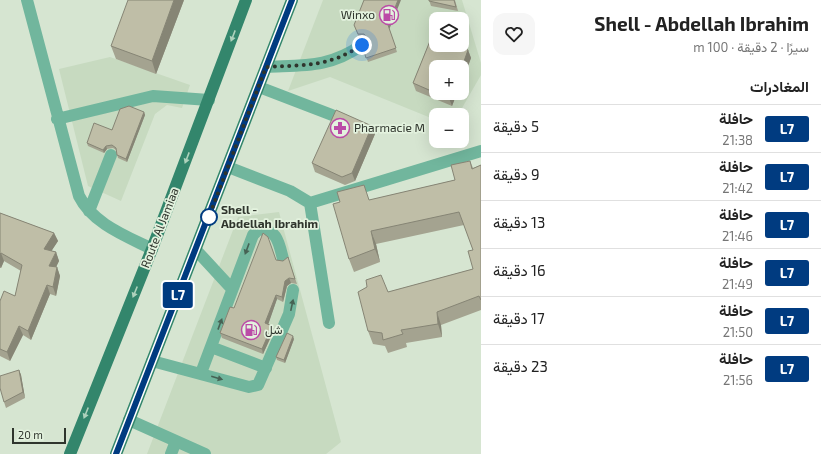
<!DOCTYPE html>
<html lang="ar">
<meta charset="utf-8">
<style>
:root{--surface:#fff;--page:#f6f6f6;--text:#222;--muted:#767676;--line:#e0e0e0}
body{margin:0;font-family:"Exo 2",Vazirmatn,sans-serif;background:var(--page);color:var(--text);direction:rtl;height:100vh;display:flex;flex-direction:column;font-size:15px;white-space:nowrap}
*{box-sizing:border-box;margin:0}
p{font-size:13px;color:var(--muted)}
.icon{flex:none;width:22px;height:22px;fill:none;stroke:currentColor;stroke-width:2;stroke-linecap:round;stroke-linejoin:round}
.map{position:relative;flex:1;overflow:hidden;direction:ltr}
.panel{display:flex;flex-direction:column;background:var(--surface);width:340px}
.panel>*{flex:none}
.badge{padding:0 8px;border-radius:3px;font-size:14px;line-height:26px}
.fabs{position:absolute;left:429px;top:12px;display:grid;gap:8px}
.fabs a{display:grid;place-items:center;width:40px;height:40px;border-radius:8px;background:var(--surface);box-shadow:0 4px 16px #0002;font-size:20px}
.scale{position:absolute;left:12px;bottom:10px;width:54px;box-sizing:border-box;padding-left:4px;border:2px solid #2f352d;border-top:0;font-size:11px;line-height:14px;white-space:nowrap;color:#2f352d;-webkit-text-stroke:3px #e3f2de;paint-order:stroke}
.you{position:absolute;width:20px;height:20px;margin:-10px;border:3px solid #fff;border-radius:50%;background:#1a73e8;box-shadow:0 0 0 6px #1a73e833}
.map>.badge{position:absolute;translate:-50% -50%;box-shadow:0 0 0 2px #fff}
h2{padding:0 12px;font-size:15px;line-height:36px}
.round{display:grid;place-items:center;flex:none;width:42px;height:42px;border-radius:12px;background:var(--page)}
.summary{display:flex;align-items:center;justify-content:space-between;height:68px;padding:0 12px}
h1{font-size:19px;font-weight:700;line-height:30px}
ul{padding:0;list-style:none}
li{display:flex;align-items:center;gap:12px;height:48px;padding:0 12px;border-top:1px solid var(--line)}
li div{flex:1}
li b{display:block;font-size:15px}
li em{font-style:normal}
li .badge{min-width:44px;font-weight:700;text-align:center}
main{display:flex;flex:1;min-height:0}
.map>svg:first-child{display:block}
</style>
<main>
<section class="panel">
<div class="summary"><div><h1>Shell - Abdellah Ibrahim</h1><p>سيرًا · 2 دقيقة · 100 m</p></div><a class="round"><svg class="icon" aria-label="heart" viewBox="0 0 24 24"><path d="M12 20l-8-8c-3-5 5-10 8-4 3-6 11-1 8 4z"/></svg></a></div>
<h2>المغادرات</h2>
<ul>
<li><span class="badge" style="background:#003b80;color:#fff">L7</span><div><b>حافلة</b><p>21:38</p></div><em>5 دقيقة</em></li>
<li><span class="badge" style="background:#003b80;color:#fff">L7</span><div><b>حافلة</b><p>21:42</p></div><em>9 دقيقة</em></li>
<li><span class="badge" style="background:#003b80;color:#fff">L7</span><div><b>حافلة</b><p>21:46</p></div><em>13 دقيقة</em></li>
<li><span class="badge" style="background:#003b80;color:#fff">L7</span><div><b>حافلة</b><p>21:49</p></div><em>16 دقيقة</em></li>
<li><span class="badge" style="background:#003b80;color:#fff">L7</span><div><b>حافلة</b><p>21:50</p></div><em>17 دقيقة</em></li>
<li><span class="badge" style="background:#003b80;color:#fff">L7</span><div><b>حافلة</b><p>21:56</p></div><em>23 دقيقة</em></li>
</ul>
</section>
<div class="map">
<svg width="481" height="454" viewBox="0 0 481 454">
<rect width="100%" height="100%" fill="#d6e5d1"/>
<!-- built -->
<path fill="#c7dac0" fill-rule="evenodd" d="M323 0H462L481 63V75L458 115H436V120L330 77 288 91ZM436 19H462V45H436ZM436 67H462V93H436Z
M110 57 190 85 182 108 167 105 155 114 121 201 88 186 59 69Z
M279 212 341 442 326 454H147L238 217Z"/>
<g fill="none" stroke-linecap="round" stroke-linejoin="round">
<!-- minor -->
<path stroke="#71b69d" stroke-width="12" d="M27 0 79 196C93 224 126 236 152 249
M266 67C304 65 329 68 362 45
M259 87 332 115
M57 119 153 96 209 100
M228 167 290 191 310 203 481 151
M310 203 329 323
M89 211 111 155
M196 250 232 289
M211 347 266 368
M152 361 249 387 258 385 289 314 293 290
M201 373 253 235 258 230C277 228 279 243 283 259
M129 420 205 454
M171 454 176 441"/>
<!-- major -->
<path stroke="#33866c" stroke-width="12" d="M70 454 152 249 246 0
M116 454 292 0"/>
</g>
<!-- wall -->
<path fill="#a4a390" d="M184 0 156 74 116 59 111 46Z
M429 0H455L458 11 431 6Z
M354 25 389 30 397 52 368 62 363 48 367 44V40L365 38H359Z
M432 36 436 37V45H455L468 50 471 58 462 82V67H436V93H457L452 106 416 91 413 83Z
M144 112 145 115 127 162 118 158 116 150 113 148 107 149 104 153 88 146 87 143Z
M372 126 375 134 355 181 345 185 315 172 312 163Z
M470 161 473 168 481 165V310L441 325 442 337 406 343 407 347 388 353 385 346 373 344 368 331 388 292 473 269V250L464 225 376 244 380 262 354 272 349 259 340 202 370 200 455 180Z
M0 213 54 233 58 241 51 251 56 252 59 261 56 267H57L60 276 56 296 50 294 31 340 23 335 10 361 0 356V301L15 296 21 271 4 261 1 268H0Z
M288 257 297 284 291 283 287 286 283 302 277 299 268 324 272 326 274 330 263 354 222 338 220 333 234 308 276 260 283 261Z
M294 339 285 363 277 360 276 357Z
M19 370 21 375 25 398 6 408 4 402Z"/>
<!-- shaded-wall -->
<path fill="#868575" d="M174 0H184L156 74 152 61Z
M398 0H401L389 30 397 52 388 25Z
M468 50 471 58 462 82V67Z
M451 93H457L452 106 449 98Z
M144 112 145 115 127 162 126 159Z
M372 126 375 134 355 181 352 173Z
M106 146 107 149 104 153 103 150Z
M371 231 376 244 380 262 375 249Z
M54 233 58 241 47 258 44 249Z
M56 252 59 261 52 275 49 266Z
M1 253 4 261 1 268 0 266V254Z
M57 267 60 276 56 296 53 287Z
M289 278 291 283 287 286 283 302 282 297 285 281Z
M47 285 50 294 31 340 28 331Z
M276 295 277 299 267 328 265 323Z
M437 312 441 325 442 337 438 324Z
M19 326 23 335 10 361 7 352Z
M272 326 274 330 263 354 262 349Z
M293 336 294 339 285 363 284 360Z
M19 370 21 375 25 398 23 392Z"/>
<!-- building -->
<path fill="#bfbea7" stroke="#868575" d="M128 0H174L152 61 111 46Z
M364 0H398L388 25 396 48 366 58 363 48 367 44V37L364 34H358L354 25Z
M429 0H454L456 7 429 1Z
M432 36 436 37V45H455L468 50 462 67H436V93L413 83Z
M437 93H451L449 98Z
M129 106 144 112 126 159 117 155 116 148 112 145 106 146 103 150 87 143 94 123 112 130 120 109Z
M336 110 372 126 352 173 342 177 312 163Z
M470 161 472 169 481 165V300L479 296 437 312 438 324 401 330 403 334 383 340 382 333 368 331 358 292 367 287 366 280 381 275 388 292 473 269 468 251 473 250 459 212 371 231 375 249 349 259 333 204 340 202 337 192 364 185 369 200 455 180 451 165Z
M0 213 54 233 44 249 56 252 49 266 57 267 53 287 47 285 28 331 19 326 7 352 0 349V301L4 291 15 296 22 265 1 253 0 254Z
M263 233 268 237 276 260 283 261 288 257 295 279 289 278 285 281 282 297 276 295 265 323 272 326 262 349 220 333 230 307 234 308Z
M287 333 293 336 284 360 276 357Z
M19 370 23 392 4 402 0 388V376Z"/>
<!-- one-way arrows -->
<defs><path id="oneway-solid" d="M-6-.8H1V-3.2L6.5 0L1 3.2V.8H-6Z"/></defs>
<g fill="#aed2bc">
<use href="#oneway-solid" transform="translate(233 36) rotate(111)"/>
<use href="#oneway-solid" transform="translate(187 158) rotate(111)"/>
<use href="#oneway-solid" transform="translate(135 292) rotate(112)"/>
<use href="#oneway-solid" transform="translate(86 413) rotate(112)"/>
</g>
<g fill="#466254">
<use href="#oneway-solid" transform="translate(247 249) rotate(110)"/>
<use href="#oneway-solid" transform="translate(292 305) rotate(-78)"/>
<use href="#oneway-solid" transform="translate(220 324) rotate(-70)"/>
<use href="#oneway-solid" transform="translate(217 378) rotate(16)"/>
</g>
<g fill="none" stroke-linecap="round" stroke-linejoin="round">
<!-- line casing -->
<g stroke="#fff" stroke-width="9">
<path id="line" d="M116 454 292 0"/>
</g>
<!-- line -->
<use href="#line" stroke="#003b80" stroke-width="6"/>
<!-- walk -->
<path stroke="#2f352d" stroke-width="4" stroke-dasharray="0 7.2" d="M209 217 207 222 266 67C304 65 329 67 362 45"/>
</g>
<!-- icons -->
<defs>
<g id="fuel-ring" transform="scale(1)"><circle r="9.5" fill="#e3f2de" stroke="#bb4ba7" stroke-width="1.5"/><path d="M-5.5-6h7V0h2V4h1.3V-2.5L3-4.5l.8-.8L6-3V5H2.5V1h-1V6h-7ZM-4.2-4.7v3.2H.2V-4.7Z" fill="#bb4ba7"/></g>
<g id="pharmacy-ring" transform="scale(1)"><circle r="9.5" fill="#e3f2de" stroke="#bb4ba7" stroke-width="1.5"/><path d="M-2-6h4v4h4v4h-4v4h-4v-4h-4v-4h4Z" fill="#bb4ba7"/></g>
</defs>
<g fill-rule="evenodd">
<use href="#fuel-ring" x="389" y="15"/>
<use href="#pharmacy-ring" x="340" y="128"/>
<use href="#fuel-ring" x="251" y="330"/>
</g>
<!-- markers -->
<circle fill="#fff" stroke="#003b80" stroke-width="2" cx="209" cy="217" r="8"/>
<g text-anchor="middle" stroke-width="3.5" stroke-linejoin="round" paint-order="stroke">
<!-- poi labels -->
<g font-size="12" fill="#2f352d" stroke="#e3f2de" text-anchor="start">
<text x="375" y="19" text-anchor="end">Winxo</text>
<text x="354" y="132">Pharmacie M</text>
<text x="265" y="334">شل</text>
</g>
<!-- stop labels -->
<g font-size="12" font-weight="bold" fill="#2f352d" stroke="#e3f2de" text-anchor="start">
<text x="221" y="214">Shell -<tspan x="221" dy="14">Abdellah Ibrahim</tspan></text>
</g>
<!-- street labels -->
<g font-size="12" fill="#2f352d" stroke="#e3f2de">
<text transform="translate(160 228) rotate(-69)" y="4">Route Al Jamiaa</text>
</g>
</g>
</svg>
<div class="fabs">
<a><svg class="icon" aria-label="layers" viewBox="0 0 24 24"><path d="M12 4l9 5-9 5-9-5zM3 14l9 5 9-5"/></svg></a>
<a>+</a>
<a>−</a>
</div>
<div class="scale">20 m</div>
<div class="you" style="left:362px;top:45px"></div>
<b class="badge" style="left:178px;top:295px;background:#003b80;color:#fff">L7</b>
</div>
</main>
